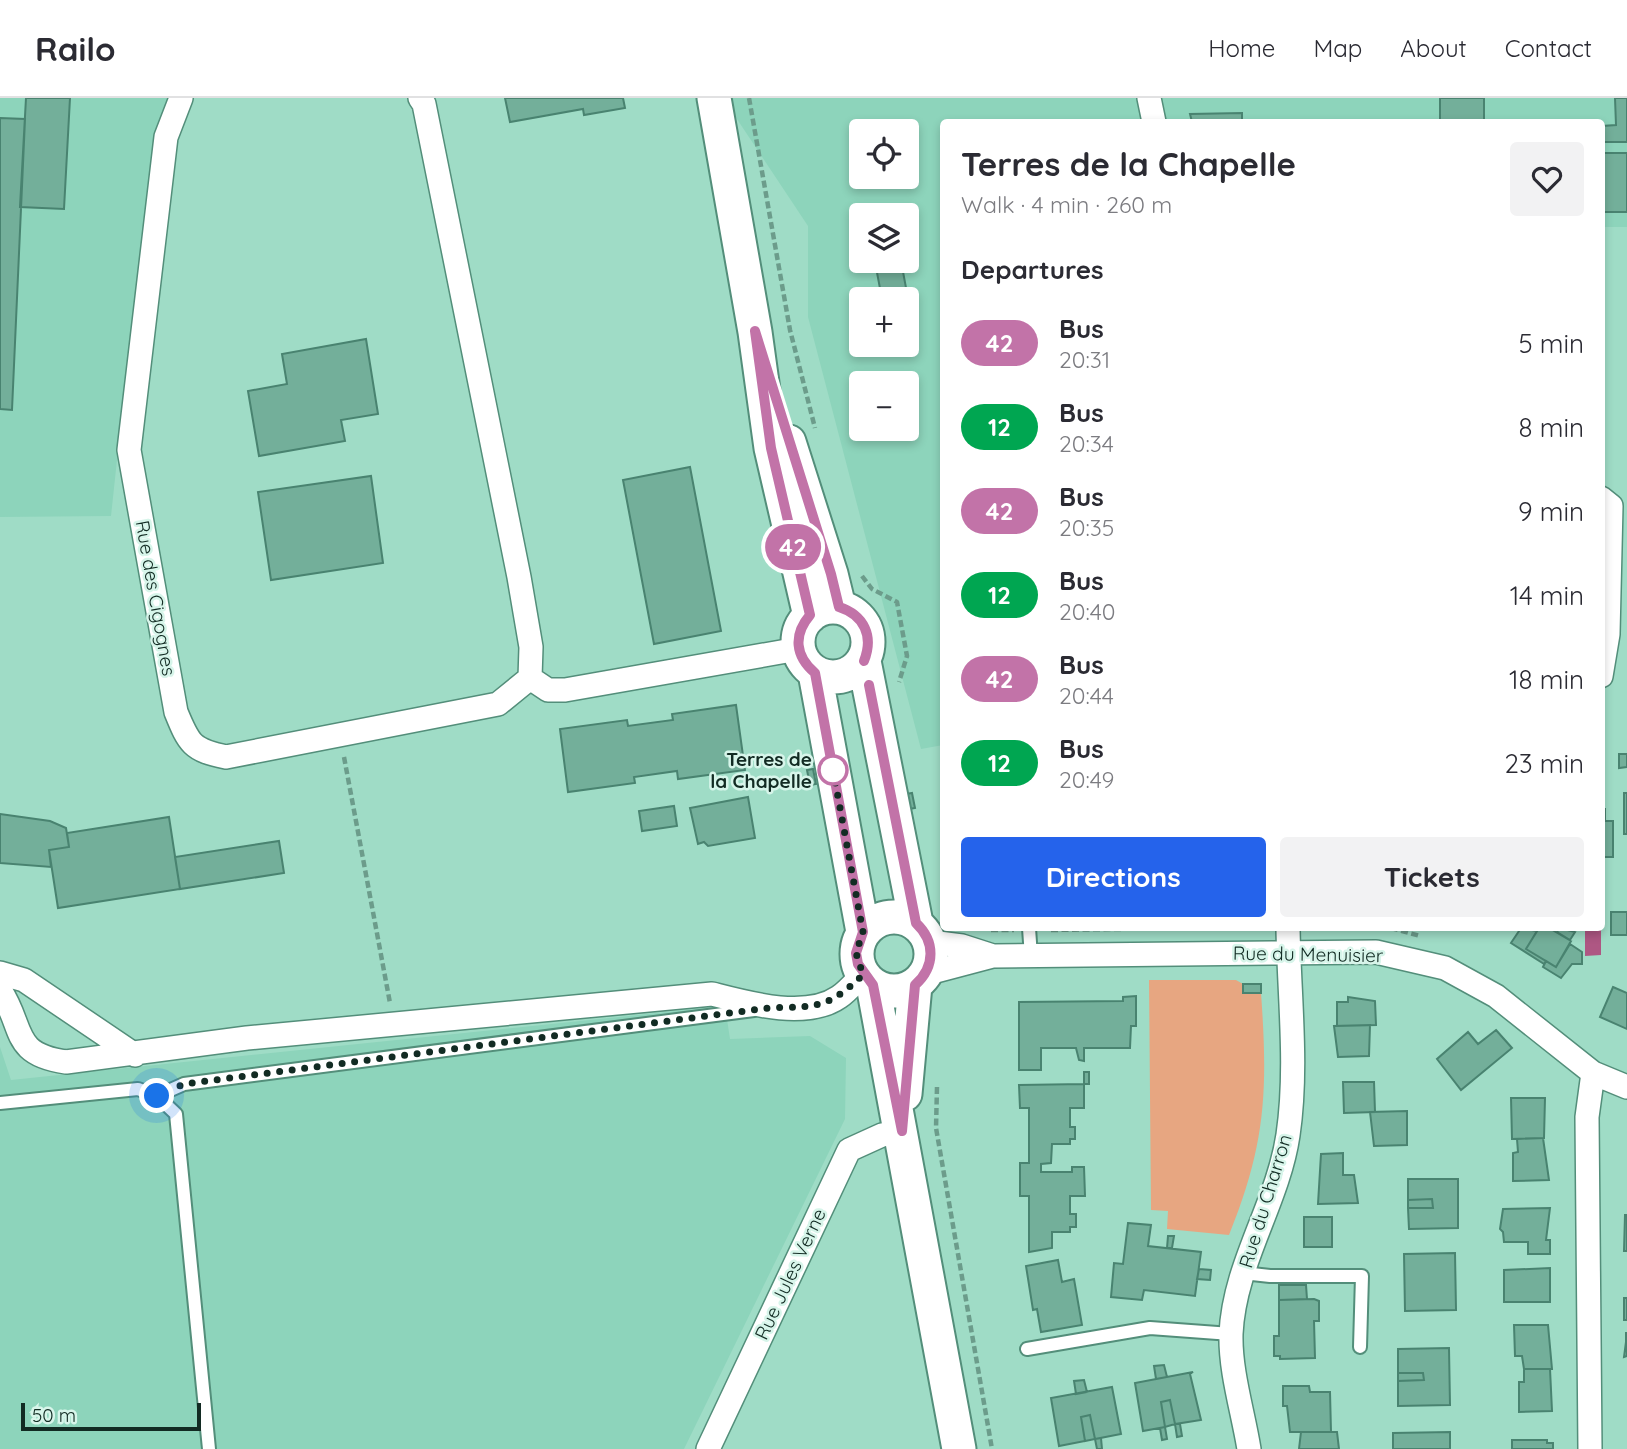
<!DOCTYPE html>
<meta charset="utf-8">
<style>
:root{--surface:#fff;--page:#f2f2f3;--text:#2b2b33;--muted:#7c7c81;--line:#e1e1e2;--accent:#2563eb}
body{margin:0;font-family:Quicksand,sans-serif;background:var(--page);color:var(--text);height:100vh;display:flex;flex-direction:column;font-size:26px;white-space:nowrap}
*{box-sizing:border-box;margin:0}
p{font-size:23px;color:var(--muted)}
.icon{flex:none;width:38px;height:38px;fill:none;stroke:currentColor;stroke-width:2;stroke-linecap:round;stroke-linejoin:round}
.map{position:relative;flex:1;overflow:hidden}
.panel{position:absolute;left:940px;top:21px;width:665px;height:812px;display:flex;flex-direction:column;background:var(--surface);border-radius:7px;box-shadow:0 4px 10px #0003}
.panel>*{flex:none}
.badge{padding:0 14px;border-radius:23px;font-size:24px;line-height:46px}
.controls{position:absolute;left:849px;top:21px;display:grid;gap:14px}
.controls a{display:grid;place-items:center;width:70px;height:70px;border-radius:7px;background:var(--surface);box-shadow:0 4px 10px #0003;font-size:35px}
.scale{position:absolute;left:21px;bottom:18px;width:180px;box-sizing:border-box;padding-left:7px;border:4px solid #122b23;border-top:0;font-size:19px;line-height:24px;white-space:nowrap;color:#122b23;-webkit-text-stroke:5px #d7f5ea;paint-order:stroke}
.you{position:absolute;width:35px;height:35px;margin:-18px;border:5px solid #fff;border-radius:50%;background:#1a73e8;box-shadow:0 0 0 10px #1a73e833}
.map>.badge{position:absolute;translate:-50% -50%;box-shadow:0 0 0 4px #fff}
h2{padding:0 21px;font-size:26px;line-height:63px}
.round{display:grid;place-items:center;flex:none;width:74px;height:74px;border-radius:7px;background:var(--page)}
.summary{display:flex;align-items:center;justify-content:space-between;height:119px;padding:0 21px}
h1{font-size:33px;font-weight:800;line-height:52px}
.primary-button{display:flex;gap:14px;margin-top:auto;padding:14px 21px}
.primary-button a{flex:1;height:80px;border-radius:7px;background:var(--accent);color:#fff;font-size:28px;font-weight:800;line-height:80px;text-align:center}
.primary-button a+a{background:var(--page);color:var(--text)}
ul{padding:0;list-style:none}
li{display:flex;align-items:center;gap:21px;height:84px;padding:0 21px}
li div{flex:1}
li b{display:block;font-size:26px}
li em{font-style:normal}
li .badge{min-width:77px;font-weight:700;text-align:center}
header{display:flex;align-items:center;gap:42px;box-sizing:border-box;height:98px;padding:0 35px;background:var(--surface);border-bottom:2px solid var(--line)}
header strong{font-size:33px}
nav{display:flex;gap:38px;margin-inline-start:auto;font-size:24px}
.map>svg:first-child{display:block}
</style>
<header>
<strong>Railo</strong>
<nav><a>Home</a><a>Map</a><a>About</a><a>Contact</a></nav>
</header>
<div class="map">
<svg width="1627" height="1351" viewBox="0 0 1627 1351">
<rect width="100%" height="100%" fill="#9fdcc6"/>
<!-- built -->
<path fill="#8dd4bb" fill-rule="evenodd" d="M0 0H193L174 41 131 231 111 418 0 419Z
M723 0H1627V129H1601V24H943V647L921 651 808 219V128ZM861 33H906V79H861ZM861 117H906V163H861ZM861 201H906V247H861ZM861 285H906V331H861Z
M725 908 730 941 810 938 846 960 845 1021 684 1351H0V949L11 982Z"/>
<!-- green -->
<path fill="#e7a681" d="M1149 882H1236L1243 886V895H1261C1268 992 1266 1046 1229 1137L1167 1131 1168 1113 1151 1112Z"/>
<!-- water -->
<path fill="#ae5783" d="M1585 830H1601V857L1585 858Z"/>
<!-- building -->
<path fill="#73af9a" stroke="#498370" stroke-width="2" d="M26 0H70L64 111 20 109Z
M505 0H623L625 10 584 17 583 11 510 24Z
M1440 0H1484V24H1440Z
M1615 0H1627V44H1602V28L1616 27Z
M1242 15V24H1192L1190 16Z
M0 20 25 21 12 312 0 311Z
M1602 55H1627V114H1604Z
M901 163 912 222 906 223V201H882L875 164Z
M366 241 378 316 341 322 345 343 259 358 248 293 287 286 282 256Z
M690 369 721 533 654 546 623 382Z
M371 378 383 465 271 482 258 394Z
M736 607 745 672 678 681 677 673 634 679 635 685 568 694 560 631 627 622 628 628 673 622 672 616Z
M1619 656H1627V669L1619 670Z
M813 671 816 686 810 687 807 672Z
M912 695 915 710 909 711 906 696Z
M1624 695H1627V736H1624Z
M748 699 755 740 708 748 704 744 698 746 690 710Z
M674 708 677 728 642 733 639 713Z
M1601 711H1605V723H1613V759H1601Z
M0 716 50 723 66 730 69 749 49 752 51 769 0 765Z
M169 719 180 791 58 810 49 752 69 749 67 735Z
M279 743 284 775 180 791 175 759Z
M1611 814H1627V837H1611Z
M1521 830 1537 833 1526 851 1546 863 1544 866 1511 845Z
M1539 830H1549L1571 843 1556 869 1526 851Z
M1560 830 1575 834 1570 842 1557 834Z
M1570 846 1582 854V866H1572L1561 880 1543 869 1546 863 1556 869Z
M1243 886H1261V895H1243Z
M1613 889 1627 895V931L1600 919Z
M1136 898V928H1131L1130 950H1084V963L1079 962 1076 950H1041V972H1019V904L1123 903V899Z
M1348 899 1375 903 1376 927 1337 928V904H1348Z
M1370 927 1369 958 1338 959 1334 928Z
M1496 932 1512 950 1461 992 1437 961 1468 934 1478 946Z
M1084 974H1089V986H1084Z
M1343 984H1374L1375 1014 1344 1015Z
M1084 986V1010H1070V1029H1075V1041H1070V1046H1052L1051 1065 1041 1066V1074H1072V1069H1084L1085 1098H1070V1116H1076V1129H1070V1134H1052V1150L1029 1154V1098H1020V1065H1029V1010H1020L1019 987Z
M1511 1000H1545L1544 1040 1512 1041Z
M1407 1013V1047L1374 1048 1370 1014Z
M1543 1040 1549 1082 1513 1083V1055L1518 1054 1517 1041Z
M1343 1055V1077H1354L1358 1105 1318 1106 1321 1056Z
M1408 1081H1458V1130L1409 1131 1408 1110H1433L1432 1101 1408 1102Z
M1432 1101 1433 1110H1408V1102Z
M1550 1110 1546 1142H1550V1156H1528V1144H1504L1503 1134 1500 1131 1503 1111Z
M1625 1117H1627V1153H1624Z
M1304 1119H1332V1149H1304Z
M1128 1125 1151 1127 1148 1148 1201 1154 1195 1198 1144 1192 1142 1202 1111 1199 1114 1165 1123 1166Z
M1168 1138H1174L1172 1150H1167Z
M1455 1155 1456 1212 1405 1213 1404 1156Z
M1058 1162 1062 1184 1074 1181 1082 1227 1041 1234 1037 1211 1033 1212 1026 1168Z
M1550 1170V1204H1504V1172Z
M1199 1171 1211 1172 1210 1182 1197 1181Z
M1279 1187H1306L1307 1201 1279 1202Z
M1624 1200H1627V1222H1624Z
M1314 1201 1319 1203V1223H1314L1315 1260 1280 1261V1258H1274V1238H1279V1202Z
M1514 1227H1548L1552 1271H1524L1522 1258H1515Z
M1626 1234 1627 1258 1624 1259 1626 1244Z
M1449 1250 1450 1307 1398 1308V1283L1424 1282 1423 1275H1398V1251Z
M1164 1267 1167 1279 1156 1281 1154 1268Z
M1524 1271H1550L1552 1313 1519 1314V1284H1524Z
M1193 1274 1190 1276 1201 1322 1175 1326 1170 1302 1161 1304 1165 1329 1143 1333 1135 1285Z
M1398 1275H1423L1424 1282 1398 1283Z
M1084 1282 1087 1294 1076 1296 1074 1283Z
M1283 1288H1309L1310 1294H1330L1331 1334H1290L1287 1308H1283Z
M1112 1289 1121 1336 1095 1341 1090 1317 1081 1319 1085 1343 1059 1348 1051 1300Z
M1170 1302 1175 1326 1165 1329 1161 1304Z
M1090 1317 1095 1341 1085 1343 1081 1319Z
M1175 1326H1180L1182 1338 1177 1339Z
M1165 1329 1167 1341 1162 1342 1160 1330Z
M1301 1334H1337L1339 1351H1299Z
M1450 1334V1351H1393V1335Z
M1101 1340 1102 1351H1097L1095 1341Z
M1512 1342H1547V1345H1553V1351H1512Z"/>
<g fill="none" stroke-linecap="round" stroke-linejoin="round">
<!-- service casing -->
<g stroke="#538e7a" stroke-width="16">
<path id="service" d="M1029 830 1031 859
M157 998 184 986 754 912
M0 1005 138 991 157 998 176 1016 209 1351
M1243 1175 1270 1178H1362L1360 1249
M1027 1251 1150 1230 1231 1236"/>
</g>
<!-- minor casing -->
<g stroke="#538e7a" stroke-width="26">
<path id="minor" d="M181 0 166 39 129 352 176 614C189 646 192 652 226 659L498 606 530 580 531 549 519 479 424 6 420 0
M1149 0 1154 24
M1601 400 1611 408 1608 536 1601 578
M530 580 548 592H565L798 551
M930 844 962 848 993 858
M0 875 24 882 135 957
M925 876 993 858 1376 854 1445 870 1496 898 1593 975 1627 989
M0 892C25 930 10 956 66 964L247 940 712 896C747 905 806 922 839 899 848 893 855 884 863 876
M708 1351 849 1052 882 1037 902 1033
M1249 1351C1243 1314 1230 1273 1231 1236 1234 1166 1278 1105 1288 1037 1298 970 1289 897 1288 830
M1590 1351 1587 1019 1593 975"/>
</g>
<!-- secondary casing -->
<g stroke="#538e7a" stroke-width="37">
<path id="secondary" d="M714 0 755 234 771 350 810 518
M789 344 831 476 839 509
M798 544a35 35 0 1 1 70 0a35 35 0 1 1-70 0Z
M864 563 916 825
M815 575 863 834
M857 856a37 37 0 1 1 74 0a37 37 0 1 1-74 0Z
M873 887 959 1351
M905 996 915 887"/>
</g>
<!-- path -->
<path stroke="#6c9c8b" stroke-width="4.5" stroke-dasharray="7 3.5" stroke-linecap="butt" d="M749 0 790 232 815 330
M862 478 872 491 897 504 907 558 899 584
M344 659 390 905
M1391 830 1420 838
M991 832H1014
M1051 832 1180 830
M937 989 936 1030 992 1351"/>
<!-- service -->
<use href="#service" stroke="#fff" stroke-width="12"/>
<!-- minor -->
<use href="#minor" stroke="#fff" stroke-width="23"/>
<!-- secondary -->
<use href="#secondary" stroke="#fff" stroke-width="33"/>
</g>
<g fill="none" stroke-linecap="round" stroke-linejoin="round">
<!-- line casing -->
<g stroke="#fff" stroke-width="16">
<path id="line" d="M864 563C874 538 864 517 839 509L831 476 755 233 771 350 810 517C793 537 795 558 815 575L863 834 856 855 858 866 873 887 902 1033 915 887C936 868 935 843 916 825L869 587"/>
</g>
<!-- line -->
<use href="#line" stroke="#c273a8" stroke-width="10"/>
<!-- walk -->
<path stroke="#122b23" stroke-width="7" stroke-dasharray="0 12.6" d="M157 998 184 986 768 910C818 908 825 912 863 877L856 855 863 834 833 672"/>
</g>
<!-- markers -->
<circle fill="#fff" stroke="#c273a8" stroke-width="3.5" cx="833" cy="672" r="14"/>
<g text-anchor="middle" stroke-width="5" stroke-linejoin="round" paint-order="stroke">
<!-- street labels -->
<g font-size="19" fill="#122b23" stroke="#d7f5ea">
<text transform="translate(156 500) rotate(80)" y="7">Rue des Cigognes</text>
<text transform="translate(1308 856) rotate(1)" y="7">Rue du Menuisier</text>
<text transform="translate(1265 1103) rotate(-73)" y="7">Rue du Charron</text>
<text transform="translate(790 1176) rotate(-65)" y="7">Rue Jules Verne</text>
</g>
<!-- stop labels -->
<g font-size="19" font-weight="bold" fill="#122b23" stroke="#d7f5ea" text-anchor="end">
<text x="812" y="668">Terres de<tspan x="812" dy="22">la Chapelle</tspan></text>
</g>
</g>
</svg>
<div class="controls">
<a><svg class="icon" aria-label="locate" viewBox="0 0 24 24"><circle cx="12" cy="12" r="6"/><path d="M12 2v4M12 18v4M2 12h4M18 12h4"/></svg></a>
<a><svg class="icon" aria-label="layers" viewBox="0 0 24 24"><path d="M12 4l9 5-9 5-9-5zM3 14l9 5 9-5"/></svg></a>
<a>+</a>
<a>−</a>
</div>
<div class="scale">50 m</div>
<div class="you" style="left:157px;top:998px"></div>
<b class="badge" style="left:793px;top:449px;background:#c273a8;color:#fff">42</b>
<section class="panel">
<div class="summary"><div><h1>Terres de la Chapelle</h1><p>Walk · 4 min · 260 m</p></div><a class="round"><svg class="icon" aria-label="heart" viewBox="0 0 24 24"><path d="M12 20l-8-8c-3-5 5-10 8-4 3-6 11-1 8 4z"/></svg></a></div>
<h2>Departures</h2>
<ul>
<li><span class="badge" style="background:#c273a8;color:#fff">42</span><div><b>Bus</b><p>20:31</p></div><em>5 min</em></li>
<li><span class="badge" style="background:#00a651;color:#fff">12</span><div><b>Bus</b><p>20:34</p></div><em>8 min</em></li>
<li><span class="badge" style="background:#c273a8;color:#fff">42</span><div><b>Bus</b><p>20:35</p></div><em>9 min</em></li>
<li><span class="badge" style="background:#00a651;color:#fff">12</span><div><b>Bus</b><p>20:40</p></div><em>14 min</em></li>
<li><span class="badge" style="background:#c273a8;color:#fff">42</span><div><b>Bus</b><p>20:44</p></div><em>18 min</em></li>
<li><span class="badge" style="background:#00a651;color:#fff">12</span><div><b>Bus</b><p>20:49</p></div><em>23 min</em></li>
</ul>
<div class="primary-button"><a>Directions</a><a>Tickets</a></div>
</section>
</div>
